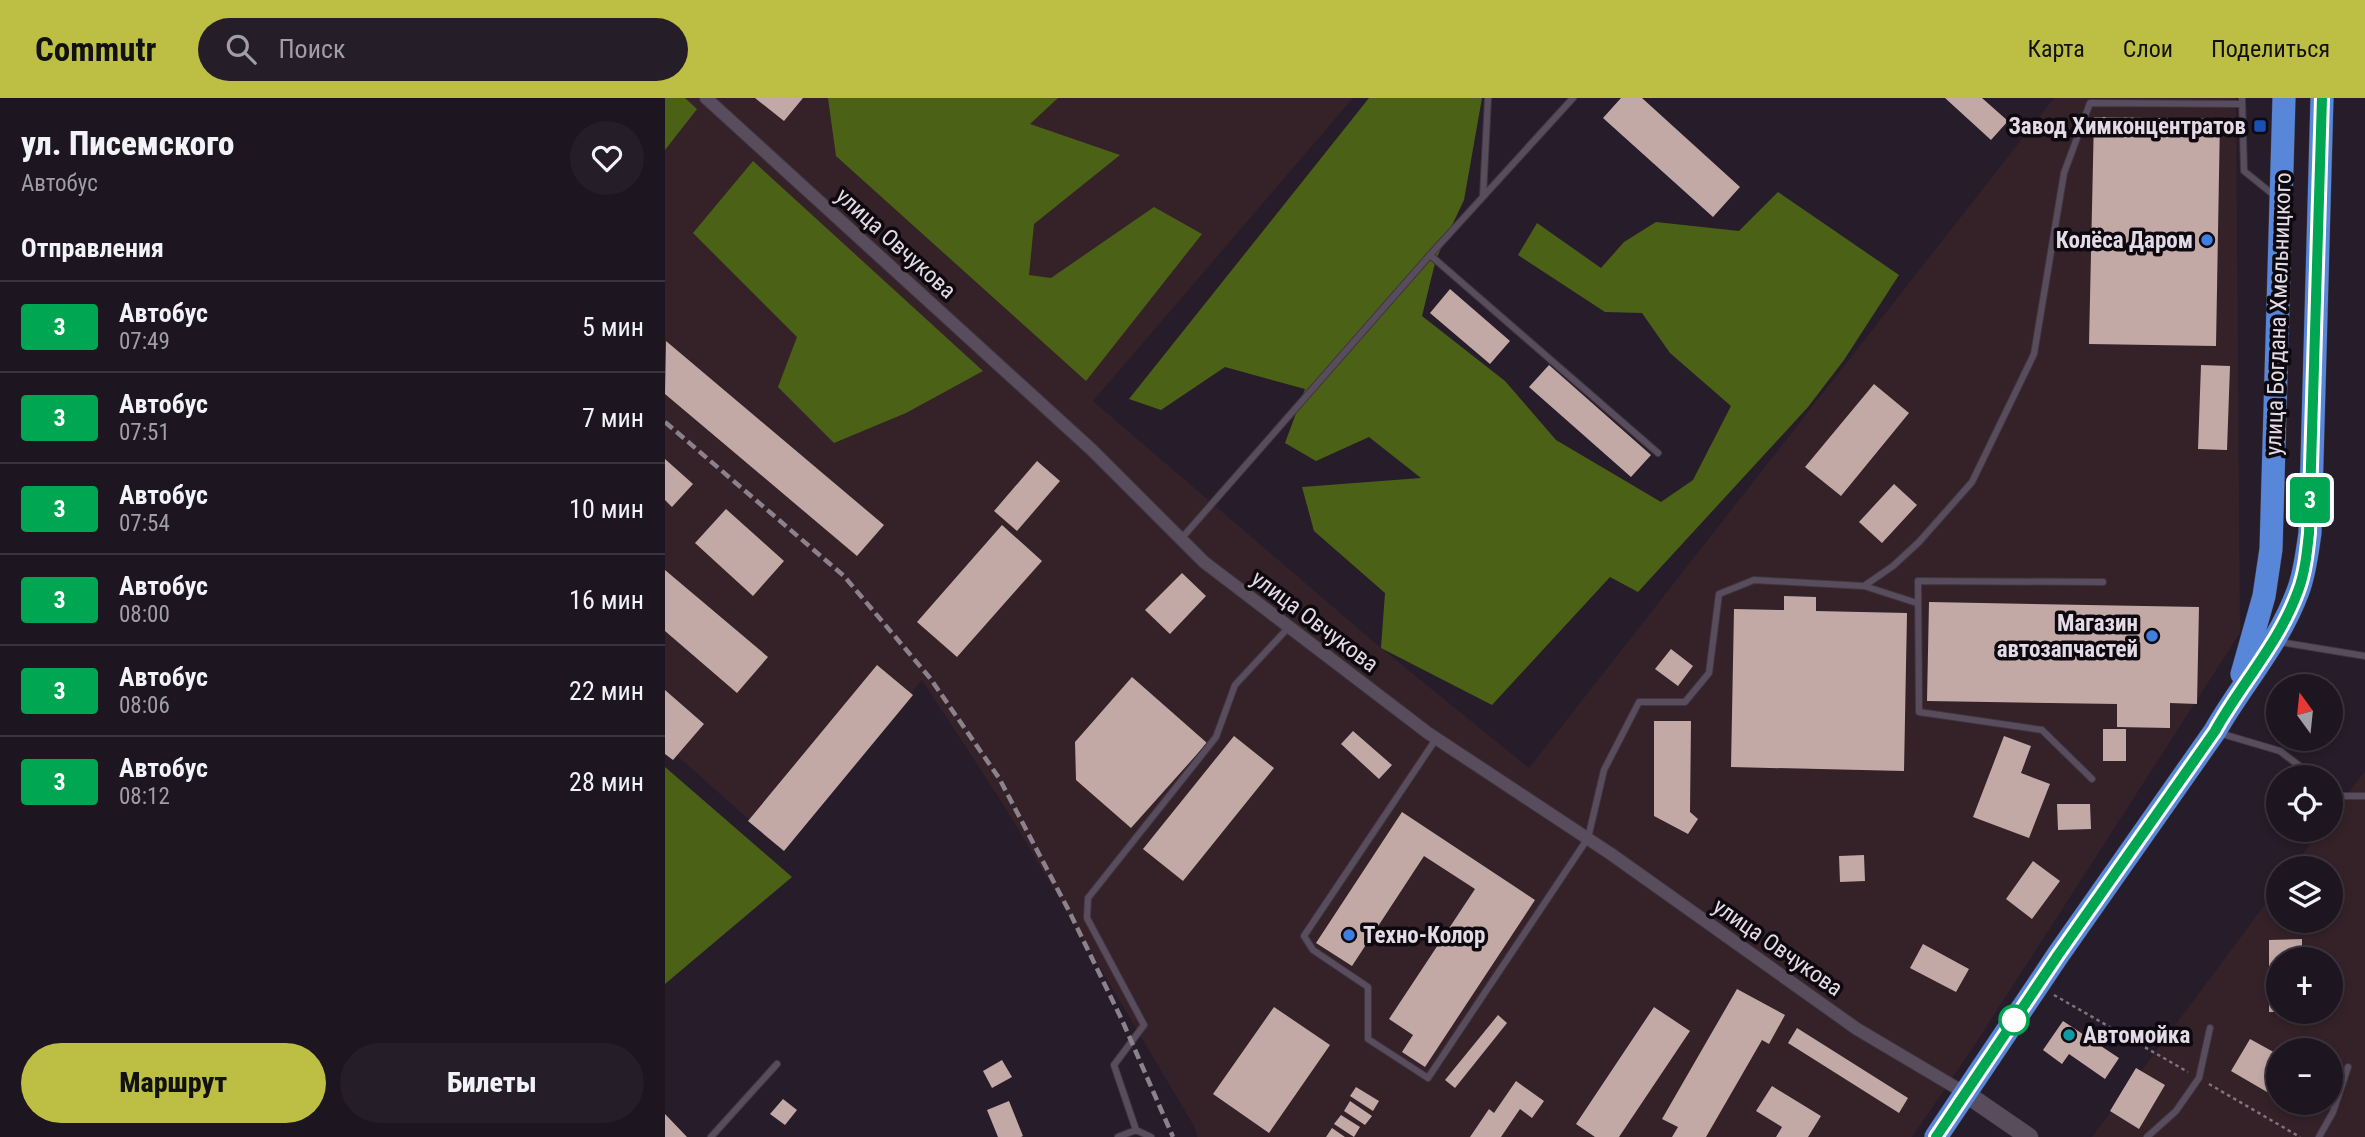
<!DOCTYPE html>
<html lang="ru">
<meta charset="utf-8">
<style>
:root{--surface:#1d1520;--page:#251e29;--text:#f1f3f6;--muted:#a09fa5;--line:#3b343e;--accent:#bcbf43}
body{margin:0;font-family:"Roboto Condensed",sans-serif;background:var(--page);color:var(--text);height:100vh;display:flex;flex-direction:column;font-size:26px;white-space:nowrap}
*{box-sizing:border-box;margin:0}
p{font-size:23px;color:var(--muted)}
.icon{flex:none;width:38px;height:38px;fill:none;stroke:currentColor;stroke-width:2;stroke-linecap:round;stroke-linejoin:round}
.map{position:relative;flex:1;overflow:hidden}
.side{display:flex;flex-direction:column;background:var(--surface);width:665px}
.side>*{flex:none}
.badge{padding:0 14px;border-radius:5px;font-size:24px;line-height:46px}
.needle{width:46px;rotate:345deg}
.buttons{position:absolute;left:1601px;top:576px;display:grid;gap:14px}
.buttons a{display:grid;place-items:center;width:77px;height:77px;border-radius:50%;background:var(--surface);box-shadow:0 4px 10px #0003,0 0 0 2px var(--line);font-size:35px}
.map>.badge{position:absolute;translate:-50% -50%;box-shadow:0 0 0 4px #fff}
h2{padding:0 21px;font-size:26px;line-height:63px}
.round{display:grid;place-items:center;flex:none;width:74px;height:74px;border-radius:37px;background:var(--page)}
.headline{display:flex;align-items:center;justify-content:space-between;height:119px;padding:0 21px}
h1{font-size:33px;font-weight:800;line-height:52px}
.action{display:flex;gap:14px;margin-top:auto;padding:14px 21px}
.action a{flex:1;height:80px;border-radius:42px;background:var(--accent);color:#111;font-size:28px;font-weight:800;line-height:80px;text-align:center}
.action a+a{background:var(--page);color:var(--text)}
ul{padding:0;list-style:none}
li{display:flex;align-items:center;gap:21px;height:91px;padding:0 21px;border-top:2px solid var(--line)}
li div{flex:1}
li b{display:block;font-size:26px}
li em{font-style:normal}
li .badge{min-width:77px;font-weight:700;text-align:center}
header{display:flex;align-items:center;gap:42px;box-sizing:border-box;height:98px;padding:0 35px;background:var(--accent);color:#111}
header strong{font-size:33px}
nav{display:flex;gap:38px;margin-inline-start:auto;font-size:24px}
.search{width:490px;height:63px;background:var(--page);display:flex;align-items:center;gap:18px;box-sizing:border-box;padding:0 24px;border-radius:38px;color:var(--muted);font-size:26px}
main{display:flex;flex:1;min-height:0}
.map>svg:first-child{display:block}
</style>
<header>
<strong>Commutr</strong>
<div class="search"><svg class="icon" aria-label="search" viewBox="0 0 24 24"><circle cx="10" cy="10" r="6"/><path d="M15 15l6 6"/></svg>Поиск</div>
<nav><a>Карта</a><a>Слои</a><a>Поделиться</a></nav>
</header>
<main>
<section class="side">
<div class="headline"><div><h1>ул. Писемского</h1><p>Автобус</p></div><a class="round"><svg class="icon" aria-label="heart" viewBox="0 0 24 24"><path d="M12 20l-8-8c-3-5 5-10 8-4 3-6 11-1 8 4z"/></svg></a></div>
<h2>Отправления</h2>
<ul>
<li><span class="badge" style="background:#00a651;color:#fff">3</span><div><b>Автобус</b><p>07:49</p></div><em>5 мин</em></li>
<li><span class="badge" style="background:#00a651;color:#fff">3</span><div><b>Автобус</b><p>07:51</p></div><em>7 мин</em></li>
<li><span class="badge" style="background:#00a651;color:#fff">3</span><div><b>Автобус</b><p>07:54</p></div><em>10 мин</em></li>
<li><span class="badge" style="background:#00a651;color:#fff">3</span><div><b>Автобус</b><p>08:00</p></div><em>16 мин</em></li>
<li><span class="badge" style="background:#00a651;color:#fff">3</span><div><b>Автобус</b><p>08:06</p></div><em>22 мин</em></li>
<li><span class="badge" style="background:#00a651;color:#fff">3</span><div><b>Автобус</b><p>08:12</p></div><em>28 мин</em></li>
</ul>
<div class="action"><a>Маршрут</a><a>Билеты</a></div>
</section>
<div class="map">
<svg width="1700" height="1039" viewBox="0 0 1700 1039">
<rect width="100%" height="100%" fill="#271c2a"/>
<!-- industrial -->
<path fill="#342228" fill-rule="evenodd" d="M0 0H688L428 303 716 550 864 670 1389 0H1571L1575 535 1309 948 1247 1039H532L530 1030 340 709 257 582 118 752 0 647Z
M1700 673V1039H1427L1613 789 1614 822H1666V770H1627L1656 732H1666V718ZM1614 861H1666V914H1614ZM1614 952H1666V1004H1614Z"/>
<!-- forest -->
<path fill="#4b6216" d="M0 0H20L32 11 0 52Z
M163 0H393L365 26 455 57 369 126 364 177 386 180 489 109 537 136 421 283 171 58Z
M704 0H817L799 102 771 161 757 218 840 283 891 342 996 404 1028 382 1066 308 1005 255 977 215 940 214 853 157 872 125 936 170 959 144 991 124 1074 133 1113 94 1234 177 1179 262 1143 309 973 494 945 479 827 607 716 550 720 495 649 433 637 389 756 380 704 339 651 363 620 345 640 291 560 269 496 312 464 301Z
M88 63 318 273 241 315 169 345 113 289 132 239 28 135Z
M0 669 127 779 0 886Z"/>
<!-- building -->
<path fill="#c2a9a5" d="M90 0H138L119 23Z
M956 0H977L1075 89 1048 119 938 20Z
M1280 0H1317L1343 23 1326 42Z
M1429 19 1555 21 1551 248 1424 246Z
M785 191 845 243 825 266 765 215Z
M1 243 219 427 192 458 0 296Z
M884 267 986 357 966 379 864 289Z
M1536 267 1565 268 1562 352 1533 351Z
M1209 286 1244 315 1176 398 1140 369Z
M0 361 28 386 7 409 0 402Z
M372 363 395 383 352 433 329 413Z
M1229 386 1252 407 1217 445 1194 424Z
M61 411 119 463 88 498 30 445Z
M337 427 377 463 292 559 252 524Z
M0 472 103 559 72 595 0 533Z
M517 475 541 498 505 536 480 512Z
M1119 498 1151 499V513L1242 515 1239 673 1066 669 1069 511 1119 512Z
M1264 504 1534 509 1532 606 1505 605V630L1452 629V606L1262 603Z
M1006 551 1028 568 1013 588 990 571Z
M212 567 248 597 119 753 83 723Z
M467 579 542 645 466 730 411 682 410 644Z
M0 592 39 626 8 662 0 656Z
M989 623H1026L1025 714 1033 721 1023 736 989 718Z
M1438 631H1461V663H1438Z
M688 633 727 667 714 681 676 646Z
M569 638 609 670 518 783 478 751Z
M1339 638 1366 648 1356 675 1385 686 1364 740 1308 719Z
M1392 706H1425L1426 731 1393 732Z
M737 714 870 802 760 969 737 954 748 937 724 921 810 791 759 758 687 868 651 845Z
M1199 757 1200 783 1175 784 1174 758Z
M1368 763 1395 783 1367 821 1341 801Z
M1637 841V861H1614V914H1604V842Z
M1258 846 1304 871 1291 894 1245 870Z
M1072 891 1120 917 1104 946 1097 942 1041 1039H1007L1013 1029 997 1021Z
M609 909 665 947 604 1035 548 996Z
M989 909 1025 933 954 1039H930L911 1026Z
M833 917 842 925 790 990 780 982Z
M1398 923 1454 960 1440 981 1404 956 1397 966 1378 952Z
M1132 930 1243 1000 1234 1015 1123 945Z
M1585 941 1614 957V1001L1566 973Z
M337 962 347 979 327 990 318 973Z
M1471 970 1500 987 1474 1031 1445 1013Z
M851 983 879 1003 867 1020 855 1011 836 1039H805L824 1011 829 1015Z
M1107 988 1156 1018 1143 1039H1111L1117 1029 1091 1013Z
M691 989 714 1003 708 1013 685 998Z
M118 1001 132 1012 120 1027 105 1016Z
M344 1003 358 1038 356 1039H333L322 1012Z
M685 1003 707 1018 700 1027 679 1013Z
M0 1016 22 1039H0Z
M676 1017 695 1029 689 1039 669 1026Z
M667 1030 680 1039H661Z"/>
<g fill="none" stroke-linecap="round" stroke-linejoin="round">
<!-- lane casing -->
<g stroke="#3e3640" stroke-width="8">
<path id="lane" d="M1577 0 1579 73 1610 98
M818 98 823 0
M765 157 908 0
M516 441 765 157 993 355
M1199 488 1252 505
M1615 544 1700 558
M1554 635 1615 653 1649 679
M771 641 639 838 648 852 703 889V941L763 980 923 740 939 672 974 604H1020L1044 575 1054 496 1089 482 1199 488 1228 468 1254 444 1307 384 1369 256 1399 75 1425 5 1577 6
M1427 681 1377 632 1254 614 1253 483 1438 484
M1666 692 1675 698H1700
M471 1032 449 967 479 927 422 820 423 800 551 639 570 587 623 530
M46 1039 112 966
M453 1039 471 1032 486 1039
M1482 1039 1511 1013 1534 980 1545 930
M1654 1039 1668 1014 1683 969"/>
</g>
<!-- street casing -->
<g stroke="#3e3640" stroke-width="14">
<path id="street" d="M41 0 427 352 539 464 763 635 946 756 1192 931 1300 995"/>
</g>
<!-- secondary casing -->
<g stroke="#3e3640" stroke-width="19">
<path id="secondary" d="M1300 995 1364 1039"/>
</g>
<!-- highway casing -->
<g stroke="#3e3640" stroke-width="24">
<path id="highway" d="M1577 576 1599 498 1606 451 1619 0
M1271 1039 1393 857 1550 633C1577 586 1614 545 1633 493 1640 475 1642 454 1645 435L1657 0"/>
</g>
<!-- path -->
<path stroke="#7e7480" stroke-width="2.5" stroke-dasharray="3.5 3.5" stroke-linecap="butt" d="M1389 897 1523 974
M1544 986 1635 1039"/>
<!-- lane -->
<use href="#lane" stroke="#594d5d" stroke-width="6"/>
<!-- street -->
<use href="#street" stroke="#594d5d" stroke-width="12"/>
<!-- secondary -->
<use href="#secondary" stroke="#594d5d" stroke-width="18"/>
<!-- highway -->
<use href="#highway" stroke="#5887d9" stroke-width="23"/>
<!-- rail -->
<path stroke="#8b828e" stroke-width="4.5" stroke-dasharray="10 5" stroke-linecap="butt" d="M0 324 179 478 265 580 334 680 404 813 457 922 508 1039"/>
</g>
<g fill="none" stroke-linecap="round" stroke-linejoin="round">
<!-- line casing -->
<g stroke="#fff" stroke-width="16">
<path id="line" d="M1271 1039 1393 857 1550 633C1576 586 1614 545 1633 493 1640 475 1642 454 1644 435L1657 0"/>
</g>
<!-- line -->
<use href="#line" stroke="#00a651" stroke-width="10"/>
</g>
<!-- markers -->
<rect fill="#1a4fb4" stroke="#0d090f" stroke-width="2.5" x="1588" y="21" width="14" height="14" rx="3.5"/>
<g fill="#3f7fe0" stroke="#0d090f" stroke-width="2.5">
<circle cx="1542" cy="142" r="7"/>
<circle cx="1487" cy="538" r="7"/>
<circle cx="684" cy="837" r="7"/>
</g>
<circle fill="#fff" stroke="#00a651" stroke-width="3.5" cx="1349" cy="922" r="14"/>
<circle fill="#0f9aa8" stroke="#0d090f" stroke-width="2.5" cx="1404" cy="937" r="7"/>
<g text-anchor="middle" stroke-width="7" stroke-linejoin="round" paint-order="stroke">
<!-- poi labels -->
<g font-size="23" font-weight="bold" fill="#e3dbe5" stroke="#0d090f" text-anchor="end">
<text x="1581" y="36">Завод Химконцентратов</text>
<text x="1528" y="150">Колёса Даром</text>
<text x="1473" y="533">Магазин<tspan x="1473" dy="26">автозапчастей</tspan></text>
<text x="698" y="845" text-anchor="start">Техно-Колор</text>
<text x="1418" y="945" text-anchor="start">Автомойка</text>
</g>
<!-- street labels -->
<g font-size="23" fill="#e3dbe5" stroke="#0d090f">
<text transform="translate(231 145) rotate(42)" y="8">улица Овчукова</text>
<text transform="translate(1613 216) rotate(-88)" y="8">улица Богдана Хмельницкого</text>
<text transform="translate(650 523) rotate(37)" y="8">улица Овчукова</text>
<text transform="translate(1113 849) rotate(35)" y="8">улица Овчукова</text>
</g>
</g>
</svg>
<div class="buttons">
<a><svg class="needle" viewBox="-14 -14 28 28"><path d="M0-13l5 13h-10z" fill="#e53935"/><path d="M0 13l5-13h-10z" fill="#a09fa5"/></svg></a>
<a><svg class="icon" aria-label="locate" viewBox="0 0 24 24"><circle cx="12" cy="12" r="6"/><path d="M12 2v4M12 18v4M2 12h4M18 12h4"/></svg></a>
<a><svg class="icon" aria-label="layers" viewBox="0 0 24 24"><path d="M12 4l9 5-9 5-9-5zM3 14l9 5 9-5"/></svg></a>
<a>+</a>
<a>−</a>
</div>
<b class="badge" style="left:1645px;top:402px;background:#00a651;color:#fff">3</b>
</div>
</main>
